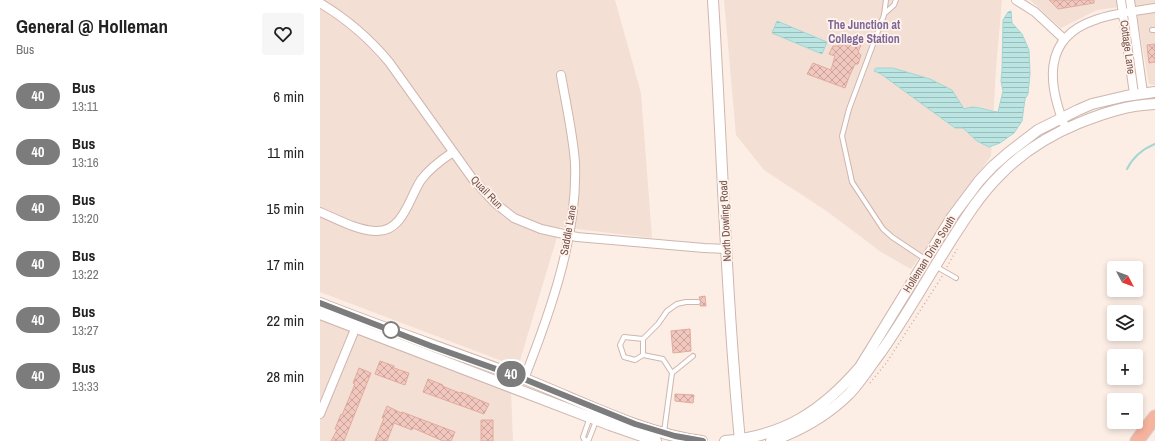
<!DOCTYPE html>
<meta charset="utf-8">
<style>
:root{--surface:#fff;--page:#f6f6f6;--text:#222;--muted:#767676}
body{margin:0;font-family:"Archivo Narrow",sans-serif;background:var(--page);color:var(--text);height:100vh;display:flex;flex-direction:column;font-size:15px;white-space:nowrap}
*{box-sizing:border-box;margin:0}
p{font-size:13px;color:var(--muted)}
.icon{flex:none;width:22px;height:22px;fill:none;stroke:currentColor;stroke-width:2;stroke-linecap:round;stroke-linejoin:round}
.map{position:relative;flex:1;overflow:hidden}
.sheet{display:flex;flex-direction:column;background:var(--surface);width:320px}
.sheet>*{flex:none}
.badge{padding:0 8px;border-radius:13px;font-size:14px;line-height:26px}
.needle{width:26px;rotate:131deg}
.buttons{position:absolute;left:787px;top:261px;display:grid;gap:8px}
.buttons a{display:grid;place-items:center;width:36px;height:36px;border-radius:4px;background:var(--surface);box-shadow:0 2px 6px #0003;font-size:20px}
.map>.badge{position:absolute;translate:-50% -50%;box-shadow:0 0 0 2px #fff}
.round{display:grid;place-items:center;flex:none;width:42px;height:42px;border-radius:4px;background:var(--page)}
.headline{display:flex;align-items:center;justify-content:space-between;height:68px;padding:0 16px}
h1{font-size:19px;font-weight:700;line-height:30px}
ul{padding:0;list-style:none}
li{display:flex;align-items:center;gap:12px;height:56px;padding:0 16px}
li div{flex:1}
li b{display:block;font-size:15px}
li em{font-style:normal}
li .badge{min-width:44px;font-weight:700;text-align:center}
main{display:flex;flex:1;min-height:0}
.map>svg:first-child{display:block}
</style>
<main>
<section class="sheet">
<div class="headline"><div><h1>General @ Holleman</h1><p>Bus</p></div><a class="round"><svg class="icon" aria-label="heart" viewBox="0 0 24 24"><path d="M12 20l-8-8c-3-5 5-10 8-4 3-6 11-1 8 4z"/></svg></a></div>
<ul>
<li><span class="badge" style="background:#7d7c7c;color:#fff">40</span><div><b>Bus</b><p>13:11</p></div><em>6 min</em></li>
<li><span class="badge" style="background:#7d7c7c;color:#fff">40</span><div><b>Bus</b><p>13:16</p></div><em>11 min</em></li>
<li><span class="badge" style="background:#7d7c7c;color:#fff">40</span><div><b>Bus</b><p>13:20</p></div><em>15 min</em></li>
<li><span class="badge" style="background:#7d7c7c;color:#fff">40</span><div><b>Bus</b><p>13:22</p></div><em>17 min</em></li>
<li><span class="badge" style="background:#7d7c7c;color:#fff">40</span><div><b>Bus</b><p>13:27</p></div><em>22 min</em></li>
<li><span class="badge" style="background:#7d7c7c;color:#fff">40</span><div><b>Bus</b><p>13:33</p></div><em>28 min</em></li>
</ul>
</section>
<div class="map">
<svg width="835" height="441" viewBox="0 0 835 441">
<defs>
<pattern id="water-rules" width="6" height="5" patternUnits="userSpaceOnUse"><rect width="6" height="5" fill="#bae5e2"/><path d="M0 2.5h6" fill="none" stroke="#9cbcb9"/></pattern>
<pattern id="building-cross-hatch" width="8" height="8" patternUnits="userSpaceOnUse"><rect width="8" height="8" fill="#f1c7be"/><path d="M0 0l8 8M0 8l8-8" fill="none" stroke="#c8a49c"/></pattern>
</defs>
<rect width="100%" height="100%" fill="#fceee5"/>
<!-- residential -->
<path fill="#f3dfd4" d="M0 0H295L321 93 332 238 240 227 198 367 0 292Z
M404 0H682L676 69 671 156 591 269 561 252 508 212 444 170 416 135Z
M710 0H835V85L829 84 815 5 777 10 741 28Z
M0 317 191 391 193 441H0Z"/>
<!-- water -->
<path fill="url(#water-rules)" stroke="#a1d7d4" d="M691 11 692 23 702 34 709 50 710 74 708 94 705 99 702 121 694 133 680 143 669 147 657 141 643 128H635L561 74 554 71 556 68H573L610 79 632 90 644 109C656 104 666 111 678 112L683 91 681 81 682 70 683 20 688 12Z
M457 21 507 42 502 54 452 33Z"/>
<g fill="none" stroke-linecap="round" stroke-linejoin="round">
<!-- stream -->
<path stroke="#a1d7d4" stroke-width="2" d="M807 169C813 157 823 149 835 144"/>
</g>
<!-- building -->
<path fill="url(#building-cross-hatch)" stroke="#e3aa9e" d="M729 0H774V3L738 9Z
M521 38 541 45 538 52 541 55 538 64H535L529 77 525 88 487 74 493 63 511 70 515 56 509 54 513 46H518Z
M835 44V62L829 63 827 45Z
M385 296 386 306H380L381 302 379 297Z
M370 329 371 351 353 353 351 331Z
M60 361 74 366V368L89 373 85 385 55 374Z
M39 368 51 373 24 441H11L17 430 15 429 21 414 22 415 35 384 33 383Z
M108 379 123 385 122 386 140 393 141 392 169 404 164 414 103 392Z
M355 394 374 395 373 403 355 401Z
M67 406 81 413 82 412 135 432 131 441H123L93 428 92 430 74 423 67 441H55L64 418H62Z
M161 420H173V441H161Z"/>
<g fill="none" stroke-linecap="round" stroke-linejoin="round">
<!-- service casing -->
<g stroke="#cfb6af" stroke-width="6">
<path id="service" d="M566 0 564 15 529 109 522 136 532 182 563 229 572 237 605 259
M564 14 574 5 576 0
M832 30H835
M615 266 636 278
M323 339V355
M373 356 352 373 343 359 323 355 315 360 304 357 300 345 304 337 323 339 338 324 347 311 357 304 366 302H378
M344 432 352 373
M265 441 263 437 270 417
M266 441 269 439 276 421"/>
</g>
<!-- minor casing -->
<g stroke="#cfb6af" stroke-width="10">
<path id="minor" d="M696 0 715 12 744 39
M801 0 814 94
M810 0 823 93
M0 3C27 19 49 38 69 62L152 178 175 203 194 218 221 229 257 237 384 248 407 249
M746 129C728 86 721 38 775 20 793 13 816 11 835 8
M0 212C17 219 36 230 55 231 83 233 89 198 101 180 110 168 121 160 133 152
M204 379C230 313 258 235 255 163 253 134 246 104 241 75
M0 414 38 322"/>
</g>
<!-- tertiary casing -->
<g stroke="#cfb6af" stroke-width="12">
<path id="tertiary" d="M393 0C402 147 406 294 420 441
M0 303C68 330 137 353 205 379 261 401 323 434 382 441
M0 314 290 425 336 441
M405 441C464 436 502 411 540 367L632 217 659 181 672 167 688 153 718 130 758 110 772 104 806 96 835 92
M451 441C480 431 508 415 530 393 542 380 551 365 561 352 585 318 605 282 627 247 643 222 658 197 679 176 701 153 730 135 759 123 784 113 808 105 835 104"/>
</g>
<!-- trunk casing -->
<g stroke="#d8cecd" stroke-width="15">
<path id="trunk" d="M817 441 835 417"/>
</g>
<!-- path -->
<path stroke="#d5aaa1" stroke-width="1.5" stroke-dasharray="1 3" stroke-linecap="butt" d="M627 267 637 249
M550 383 567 362 623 275"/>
<!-- service -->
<use href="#service" stroke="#fff" stroke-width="4"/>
<!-- minor -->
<use href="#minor" stroke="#fff" stroke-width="8"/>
<!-- tertiary -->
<use href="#tertiary" stroke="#fff" stroke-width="10"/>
<!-- trunk -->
<use href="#trunk" stroke="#f6b49f" stroke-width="13"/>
</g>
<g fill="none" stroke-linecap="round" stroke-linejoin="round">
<!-- line casing -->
<g stroke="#fff" stroke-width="9">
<path id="line" d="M0 303 111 346 204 379 315 424 355 436 383 441"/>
</g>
<!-- line -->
<use href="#line" stroke="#7d7c7c" stroke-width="6"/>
</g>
<!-- markers -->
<circle fill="#fff" stroke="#7d7c7c" stroke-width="2" cx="71" cy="330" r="8"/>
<g text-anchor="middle" stroke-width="3.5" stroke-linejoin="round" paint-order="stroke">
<!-- street labels -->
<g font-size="11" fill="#74514b" stroke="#fff3ec">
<text transform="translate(808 47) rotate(82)" y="4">Cottage Lane</text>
<text transform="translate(167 192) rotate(46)" y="4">Quail Run</text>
<text transform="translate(405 221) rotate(-93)" y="4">North Dowling Road</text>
<text transform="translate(248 230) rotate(-80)" y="4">Saddle Lane</text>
<text transform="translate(609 254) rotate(-58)" y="4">Holleman Drive South</text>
</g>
<!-- neighbourhood labels -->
<g font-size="12" font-weight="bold" fill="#7d6798" stroke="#fff3ec">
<text x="544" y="29">The Junction at<tspan x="544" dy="14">College Station</tspan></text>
</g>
</g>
</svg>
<div class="buttons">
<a><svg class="needle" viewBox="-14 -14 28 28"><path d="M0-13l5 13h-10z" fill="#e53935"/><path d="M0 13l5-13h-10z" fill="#767676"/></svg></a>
<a><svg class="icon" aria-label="layers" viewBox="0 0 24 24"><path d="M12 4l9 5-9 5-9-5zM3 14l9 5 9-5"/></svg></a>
<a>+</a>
<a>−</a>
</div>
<b class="badge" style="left:191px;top:374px;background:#7d7c7c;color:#fff">40</b>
</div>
</main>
